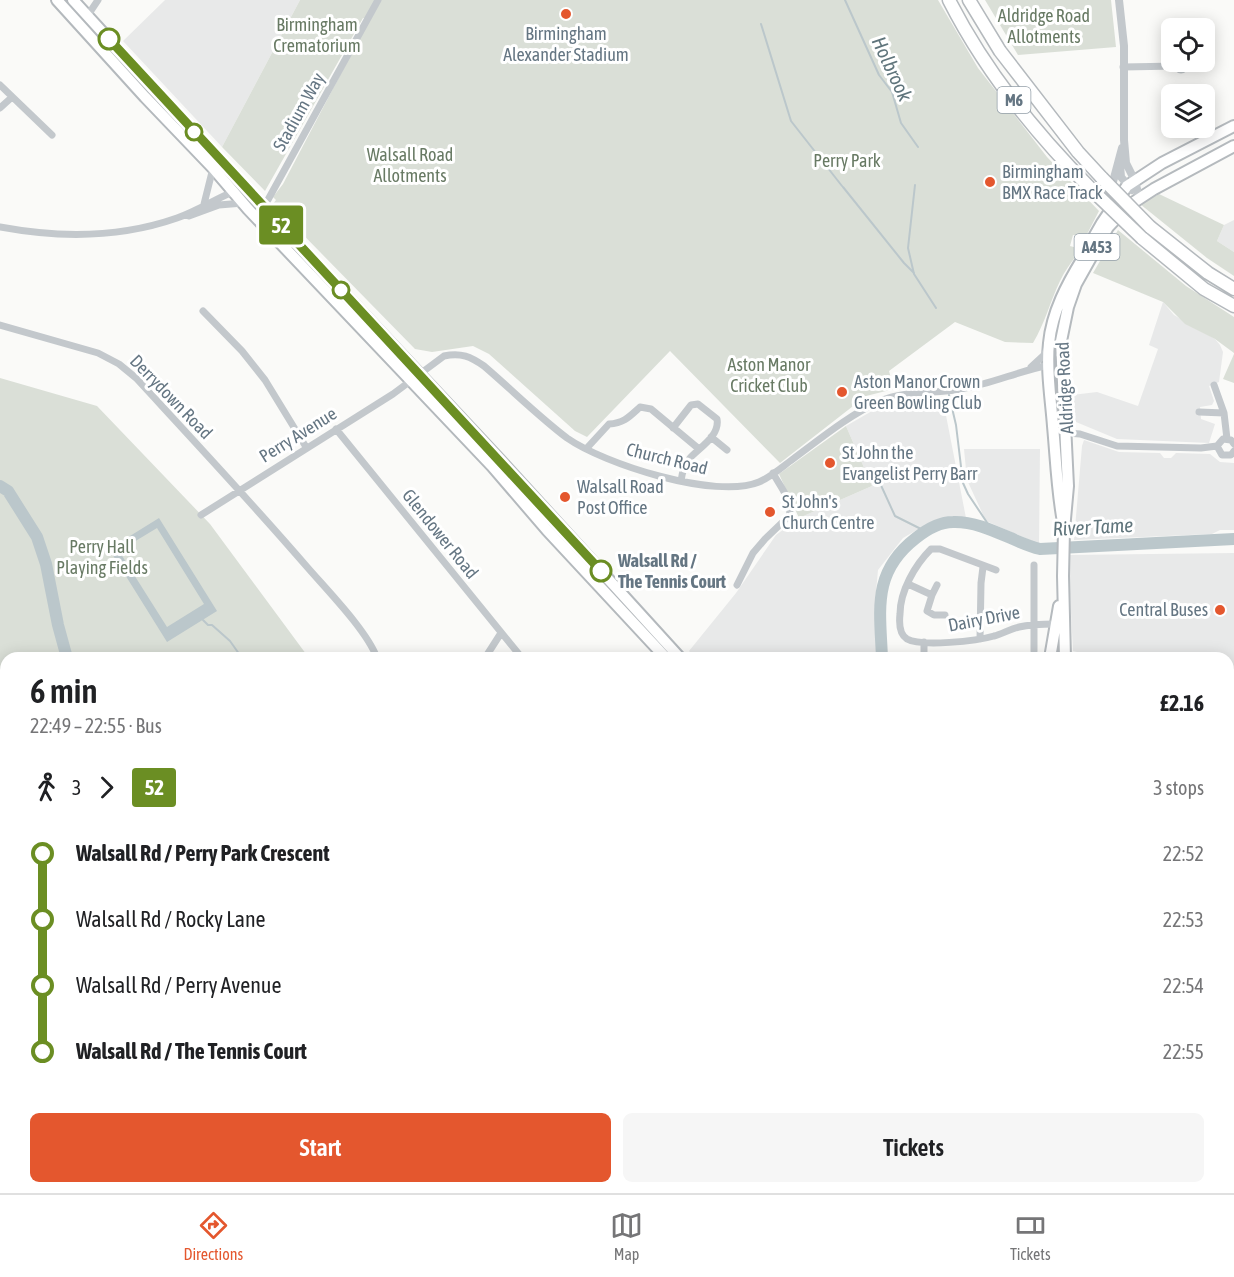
<!DOCTYPE html>
<meta charset="utf-8">
<style>
:root{--surface:#fff;--page:#f6f6f6;--text:#202124;--muted:#757577;--line:#e0e0e0;--accent:#e4572e}
body{margin:0;font-family:"Asap Condensed",sans-serif;background:var(--page);color:var(--text);height:100vh;display:flex;flex-direction:column;font-size:22px;white-space:nowrap}
*{box-sizing:border-box;margin:0}
p{font-size:20px;color:var(--muted)}
.icon{flex:none;width:33px;height:33px;fill:none;stroke:currentColor;stroke-width:2;stroke-linecap:round;stroke-linejoin:round}
.map{position:relative;flex:1;overflow:hidden}
.details{position:absolute;left:0px;top:652px;width:1234px;height:542px;display:flex;flex-direction:column;background:var(--surface);border-radius:18px 18px 0 0;box-shadow:0 3px 15px #0003}
.details>*{flex:none}
.badge{padding:0 12px;border-radius:4px;font-size:21px;line-height:39px}
.fabs{position:absolute;left:1161px;top:18px;display:grid;gap:12px}
.fabs a{display:grid;place-items:center;width:54px;height:54px;border-radius:9px;background:var(--surface);box-shadow:0 3px 15px #0003;font-size:30px}
.map>.badge{position:absolute;translate:-50% -50%;box-shadow:0 0 0 3px #fff}
.legs{display:flex;align-items:center;gap:9px;height:66px;padding:0 30px;font-size:20px}
.legs p{margin-inline-start:auto}
.head{display:flex;align-items:center;justify-content:space-between;height:102px;padding:0 30px}
h1{font-size:33px;font-weight:600;line-height:45px}
.action{display:flex;gap:12px;margin-top:auto;padding:12px 30px}
.action a{flex:1;height:69px;border-radius:9px;background:var(--accent);color:#fff;font-size:24px;font-weight:600;line-height:69px;text-align:center}
.action a+a{background:var(--page);color:var(--text)}
ul{padding:0 30px;list-style:none}
li{display:flex;align-items:center;gap:21px;height:66px;font-size:22px}
li i{display:grid;place-items:center;width:9px;height:100%;margin:0 8px;background:currentColor}
li i::after{content:'';width:15px;height:15px;margin:-8px;border:4px solid;border-radius:50%;background:var(--surface)}
li p{margin-inline-start:auto}
li:first-child i{background:linear-gradient(#0000 50%,currentColor 0)}
li:last-child i{background:linear-gradient(currentColor 50%,#0000 0)}
.dock{display:flex;justify-content:space-around;align-items:center;height:84px;border-top:2px solid var(--line);background:var(--surface);font-size:16px;color:var(--muted)}
.dock a{display:grid;justify-items:center;gap:3px}
.dock .active{color:var(--accent)}
.map>svg:first-child{display:block}
</style>
<div class="map">
<svg width="1234" height="1193" viewBox="0 0 1234 1193">
<rect width="100%" height="100%" fill="#fafaf8"/>
<!-- built -->
<path fill="#e8e9e9" d="M165 0H300L222 147 123 41Z
M1234 220V252L1217 241 1224 225Z
M1163 302 1174 315 1215 339 1220 345 1223 352 1219 382 1209 386 1214 401 1212 405 1200 407 1201 419 1215 424 1209 443 1117 439 1076 422 1073 417 1072 395 1097 392 1138 406 1158 349 1149 345Z
M943 400 966 518 934 520 903 538 878 570 875 603 878 658H695L689 651 736 593 776 535 799 518 872 486 846 426 879 407Z
M1084 440 1119 452 1160 453 1164 458H1171L1176 453 1210 454 1220 462 1234 463V530H1220L1212 534 1074 540 1082 446Z
M964 449H1040L1039 544 986 521 967 480Z
M1234 553V700L1229 699 1228 658H1101L1073 651 1068 555Z
M1228 958H1234V1094L1229 1095Z
M762 1188H797V1193H748Z"/>
<!-- green -->
<path fill="#dadfd7" d="M63 0H68L172 113 170 115Z
M300 0H938L978 68 1047 157 1099 211 1085 238 1073 235 1070 246 1081 249C1074 259 1065 270 1060 281 1050 302 1045 323 1033 343L1005 342 955 322 889 371 894 389 866 396 780 463 670 351 587 437 575 431 489 354 473 346 432 352 415 349 273 204 276 200 273 197 283 184 369 20 363 18 265 191 222 147Z
M985 0H1111L1116 47 1018 55Z
M1159 194 1224 225 1217 241 1234 252V276L1207 258 1140 204Z
M1118 230 1186 286 1234 317V353L1215 339 1185 324 1163 302 1093 273Z
M1234 354V383L1223 379Z
M0 378 97 406 210 524 309 658H6V1155L0 1151Z
M846 426 872 486 799 518 779 474Z
M1228 699 1234 700V951H1228Z
M51 1188H348L347 1193H58Z
M561 1188H731C710 1193 590 1191 561 1188Z
M905 1188H949L945 1193H908Z"/>
<!-- water -->
<path fill="#bbc7cb" fill-rule="evenodd" d="M159 518 217 611 167 642 109 549ZM157 528 204 604 167 627 119 551Z"/>
<g fill="none" stroke-linecap="round" stroke-linejoin="round">
<!-- stream -->
<path stroke="#bbc7cb" stroke-width="2" d="M845 0 879 75 892 92 901 123 918 147
M761 24 791 121 842 186
M915 185 908 248 914 274 936 308
M843 187 904 263 914 273
M949 395 956 425 963 483 968 494 992 530
M879 481 895 516 925 531
M203 620 208 625H212L230 641 242 658"/>
<!-- river -->
<path stroke="#bbc7cb" stroke-width="12" d="M0 486 8 491 37 537 46 564 58 625 67 658
M882 658C880 609 872 572 916 538 926 530 940 522 953 522 984 521 1012 542 1040 549L1234 539
M533 1188 585 1193
M737 1193 747 1188"/>
<!-- primary casing -->
<g stroke="#b5babe" stroke-width="14">
<path id="primary" d="M1090 244 1102 223 1127 186 1162 163 1234 126
M1063 522C1057 490 1056 458 1053 426 1051 399 1046 370 1049 343 1052 312 1067 284 1083 258
M1050 658 1059 606
M1065 658 1063 576 1064 530 1068 486 1061 341 1068 307 1076 284 1108 227 1128 206 1154 189 1234 146
M1032 1193 1035 1188
M1042 1193 1044 1188"/>
</g>
<!-- trunk casing -->
<g stroke="#b4b9bd" stroke-width="14">
<path id="trunk" d="M57 0 145 97 213 168 248 209 492 466 547 530 666 658
M73 0 218 159 499 459 680 658
M806 1193 807 1188
M819 1193 820 1188"/>
</g>
<!-- motorway casing -->
<g stroke="#b4b9bd" stroke-width="15">
<path id="motorway" d="M949 0C985 71 1036 134 1092 190
M969 0 1000 51 1078 152 1102 178
M1150 227 1208 273 1234 289
M1142 238 1204 289 1234 306"/>
</g>
<!-- minor -->
<path stroke="#c3c8cc" stroke-width="7" d="M90 12 98 0
M1177 66a4 4 0 1 1 8 0a4 4 0 1 1-8 0Z
M1123 67 1177 66
M0 85 52 135
M0 108 11 98
M204 204 213 168
M264 207 378 0
M189 216 219 205 243 203
M0 227C59 238 120 238 177 218 197 211 215 199 235 191
M203 311 242 351 265 380 306 447
M0 325 98 353 119 364 136 378C194 441 252 503 308 568 328 591 367 631 377 658
M1031 367 1044 355 1047 349
M1214 385 1224 413 1227 439
M1199 412 1224 413
M673 428 691 405 698 404 717 419C720 436 700 447 690 458 684 465 682 473 681 481
M336 429 522 658
M1067 433 1080 434 1117 446 1201 448 1217 446
M711 437 727 450
M1234 444 1231 440 1223 439 1217 446 1222 455H1231L1234 451
M586 449 609 424C624 423 629 417 640 407L651 409 699 449
M201 515 393 394 444 356C461 352 471 357 484 366 512 390 538 416 567 438 604 464 716 500 759 482 771 477 782 467 793 459 820 439 849 415 880 401 905 390 935 394 961 389 991 384 1019 371 1049 365
M996 570 940 549H931C915 565 900 591 900 614 899 623 899 634 907 639 921 647 977 641 994 636 1002 634 1010 629 1019 627 1031 624 1044 624 1056 624
M908 584 932 595 927 611 934 615H945
M737 585 753 553 765 539 789 516C794 502 779 485 773 473
M932 595 937 585
M980 639 981 583 983 567
M924 642V658
M1034 651V565
M485 658 501 633
M1228 955H1234"/>
<!-- tertiary -->
<path stroke="#c3c8cc" stroke-width="8" d="M1119 0 1124 46V140L1126 163 1135 181 1139 197
M1120 165 1121 177 1132 190
M1106 208 1122 148"/>
<!-- primary -->
<use href="#primary" stroke="#fff" stroke-width="10"/>
<!-- trunk -->
<use href="#trunk" stroke="#fff" stroke-width="10"/>
<!-- motorway -->
<use href="#motorway" stroke="#fff" stroke-width="12"/>
<!-- rail -->
<path stroke="#a2aab0" stroke-width="2" stroke-dasharray="9 4.5" stroke-linecap="butt" d="M0 1166 6 1171
M29 1188 36 1193"/>
<!-- motorway-bridge casing -->
<g stroke="#b4b9bd" stroke-width="15" stroke-linecap="butt">
<path id="motorway-bridge" d="M1102 178 1150 227
M1092 190 1142 238"/>
</g>
<!-- motorway-bridge -->
<use href="#motorway-bridge" stroke="#fff" stroke-width="12"/>
</g>
<g fill="none" stroke-linecap="round" stroke-linejoin="round">
<!-- line-1 casing -->
<g stroke="#fff" stroke-width="14">
<path id="line-1" d="M109 39 601 571"/>
</g>
<!-- line-1 -->
<use href="#line-1" stroke="#6b8e23" stroke-width="9"/>
</g>
<!-- markers -->
<g fill="#e4572e" stroke="#fff" stroke-width="2">
<circle cx="566" cy="14" r="6"/>
<circle cx="990" cy="182" r="6"/>
<circle cx="842" cy="392" r="6"/>
<circle cx="830" cy="463" r="6"/>
<circle cx="565" cy="497" r="6"/>
<circle cx="770" cy="512" r="6"/>
<circle cx="1220" cy="610" r="6"/>
</g>
<g fill="#fff" stroke="#6b8e23" stroke-width="3">
<circle cx="109" cy="39" r="10"/>
<circle cx="194" cy="132" r="8"/>
<circle cx="341" cy="290" r="8"/>
<circle cx="601" cy="571" r="10"/>
</g>
<g text-anchor="middle" stroke-width="6" stroke-linejoin="round" paint-order="stroke">
<!-- shield labels -->
<g fill="#fff" stroke="#939fa8" stroke-width="1.5">
<rect x="997.5" y="87" width="33" height="26" rx="4.5"/>
<rect x="1074.5" y="234" width="45" height="26" rx="4.5"/>
</g>
<g font-size="16" font-weight="bold" fill="#657683">
<text x="1014" y="106">M6</text>
<text x="1097" y="253">A453</text>
</g>
<!-- park labels -->
<g font-size="18" fill="#687a64" stroke="#fff">
<text x="1044" y="22">Aldridge Road<tspan x="1044" dy="21">Allotments</tspan></text>
<text x="317" y="31">Birmingham<tspan x="317" dy="21">Crematorium</tspan></text>
<text x="410" y="161">Walsall Road<tspan x="410" dy="21">Allotments</tspan></text>
<text x="847" y="167">Perry Park</text>
<text x="769" y="371">Aston Manor<tspan x="769" dy="21">Cricket Club</tspan></text>
<text x="102" y="553">Perry Hall<tspan x="102" dy="21">Playing Fields</tspan></text>
</g>
<!-- poi labels -->
<g font-size="18" fill="#657683" stroke="#fff" text-anchor="start">
<text x="566" y="40" text-anchor="middle">Birmingham<tspan x="566" dy="21">Alexander Stadium</tspan></text>
<text x="1002" y="178">Birmingham<tspan x="1002" dy="21">BMX Race Track</tspan></text>
<text x="854" y="388">Aston Manor Crown<tspan x="854" dy="21">Green Bowling Club</tspan></text>
<text x="842" y="459">St John the<tspan x="842" dy="21">Evangelist Perry Barr</tspan></text>
<text x="577" y="493">Walsall Road<tspan x="577" dy="21">Post Office</tspan></text>
<text x="782" y="508">St John's<tspan x="782" dy="21">Church Centre</tspan></text>
<text x="1208" y="616" text-anchor="end">Central Buses</text>
</g>
<!-- street labels -->
<g font-size="18" fill="#657683" stroke="#fff">
<text transform="translate(299 112) rotate(-61)" y="6">Stadium Way</text>
<text transform="translate(1065 388) rotate(-93)" y="6">Aldridge Road</text>
<text transform="translate(171 397) rotate(46)" y="6">Derrydown Road</text>
<text transform="translate(298 435) rotate(-32)" y="6">Perry Avenue</text>
<text transform="translate(667 459) rotate(14)" y="6">Church Road</text>
<text transform="translate(440 534) rotate(51)" y="6">Glendower Road</text>
<text transform="translate(984 619) rotate(-11)" y="6">Dairy Drive</text>
</g>
<!-- stop labels -->
<g font-size="18" font-weight="bold" fill="#657683" stroke="#fff" text-anchor="start">
<text x="618" y="567">Walsall Rd /<tspan x="618" dy="21">The Tennis Court</tspan></text>
</g>
<!-- water labels -->
<g font-size="20" font-style="italic" fill="#60757c" stroke="#fff">
<text transform="translate(892 69) rotate(65)" y="7">Holbrook</text>
<text transform="translate(1093 527) rotate(-3)" y="7">River Tame</text>
</g>
</g>
</svg>
<div class="fabs">
<a><svg class="icon" aria-label="locate" viewBox="0 0 24 24"><circle cx="12" cy="12" r="6"/><path d="M12 2v4M12 18v4M2 12h4M18 12h4"/></svg></a>
<a><svg class="icon" aria-label="layers" viewBox="0 0 24 24"><path d="M12 4l9 5-9 5-9-5zM3 14l9 5 9-5"/></svg></a>
</div>
<b class="badge" style="left:281px;top:225px;background:#6b8e23;color:#fff">52</b>
<section class="details">
<div class="head"><div><h1>6 min</h1><p>22:49 – 22:55 · Bus</p></div><b>£2.16</b></div>
<div class="legs"><svg class="icon" aria-label="walk" viewBox="0 0 24 24"><circle cx="13" cy="4" r="2"/><path d="M13 8l-2 6 4 7M11 14l-3 7M7 12l3-4h3l4 4"/></svg>3<svg class="icon" aria-label="forward" viewBox="0 0 24 24"><path d="M9 5l7 7-7 7"/></svg><b class="badge" style="background:#6b8e23;color:#fff">52</b><p>3 stops</p></div>
<ul>
<li><i style="color:#6b8e23"></i><b>Walsall Rd / Perry Park Crescent</b><p>22:52</p></li>
<li><i style="color:#6b8e23"></i><span>Walsall Rd / Rocky Lane</span><p>22:53</p></li>
<li><i style="color:#6b8e23"></i><span>Walsall Rd / Perry Avenue</span><p>22:54</p></li>
<li><i style="color:#6b8e23"></i><b>Walsall Rd / The Tennis Court</b><p>22:55</p></li>
</ul>
<div class="action"><a>Start</a><a>Tickets</a></div>
</section>
</div>
<nav class="dock">
<a class="active"><svg class="icon" aria-label="directions" viewBox="0 0 24 24"><path d="M12 3l9 9-9 9-9-9zM9 14v-3h6M13 9l2 2-2 2"/></svg>Directions</a>
<a><svg class="icon" aria-label="map" viewBox="0 0 24 24"><path d="M3 6l6-2 6 2 6-2v14l-6 2-6-2-6 2zM9 4v14M15 6v14"/></svg>Map</a>
<a><svg class="icon" aria-label="tickets" viewBox="0 0 24 24"><path d="M3 7h18v10H3zM15 7v10"/></svg>Tickets</a>
</nav>
